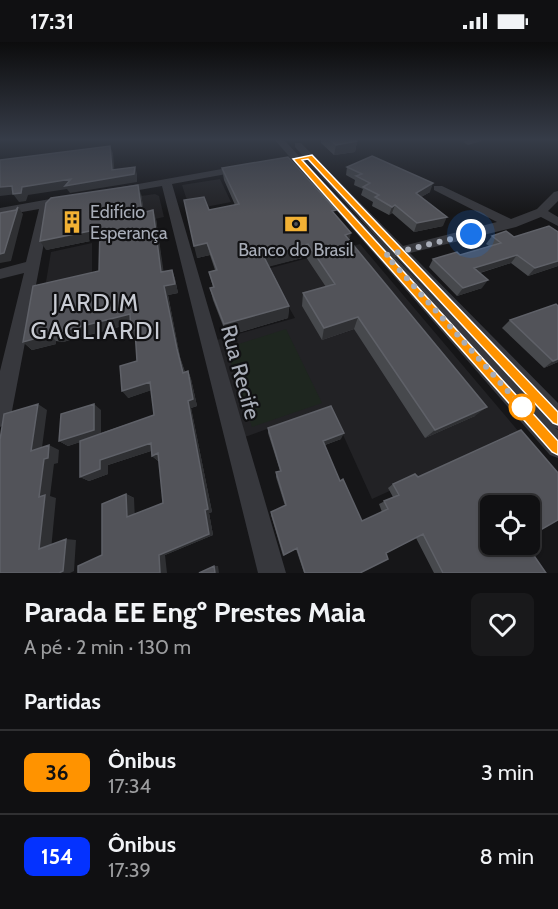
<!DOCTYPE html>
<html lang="pt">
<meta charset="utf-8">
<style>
:root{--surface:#101012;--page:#19191b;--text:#f1f3f6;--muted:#9c9d9f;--line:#303032}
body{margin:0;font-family:Cabin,sans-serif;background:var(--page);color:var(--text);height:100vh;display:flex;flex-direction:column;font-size:22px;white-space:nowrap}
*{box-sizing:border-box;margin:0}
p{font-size:20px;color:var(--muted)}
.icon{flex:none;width:33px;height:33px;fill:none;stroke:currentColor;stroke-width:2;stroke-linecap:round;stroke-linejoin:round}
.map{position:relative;height:531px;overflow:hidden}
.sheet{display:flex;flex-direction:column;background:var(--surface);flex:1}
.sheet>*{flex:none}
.badge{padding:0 12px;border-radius:9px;font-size:21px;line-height:39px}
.buttons{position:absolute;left:480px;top:453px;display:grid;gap:12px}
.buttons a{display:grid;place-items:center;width:60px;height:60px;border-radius:9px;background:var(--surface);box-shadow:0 2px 4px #0004,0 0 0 2px var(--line);font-size:30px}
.you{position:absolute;width:30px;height:30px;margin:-15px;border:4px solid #fff;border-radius:50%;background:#1a73e8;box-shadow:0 0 0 9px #1a73e833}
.map>.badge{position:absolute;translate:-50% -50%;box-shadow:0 0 0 3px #fff}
h2{padding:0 24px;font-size:22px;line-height:54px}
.round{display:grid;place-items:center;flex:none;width:63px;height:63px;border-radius:9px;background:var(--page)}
.head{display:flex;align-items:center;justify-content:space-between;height:102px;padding:0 24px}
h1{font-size:28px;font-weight:700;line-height:45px}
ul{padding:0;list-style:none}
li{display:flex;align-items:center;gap:18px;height:84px;padding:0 24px;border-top:2px solid var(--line)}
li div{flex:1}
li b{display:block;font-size:22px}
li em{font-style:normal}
li .badge{min-width:66px;font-weight:700;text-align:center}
.status{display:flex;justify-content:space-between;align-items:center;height:42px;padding:0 30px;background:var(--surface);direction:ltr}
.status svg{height:16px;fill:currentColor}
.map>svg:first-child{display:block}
</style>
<div class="status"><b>17:31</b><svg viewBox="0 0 49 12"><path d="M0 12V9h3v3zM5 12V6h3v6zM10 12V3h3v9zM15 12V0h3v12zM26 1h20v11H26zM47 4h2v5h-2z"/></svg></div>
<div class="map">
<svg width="558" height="531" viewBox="0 0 558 531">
<rect width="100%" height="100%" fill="#161618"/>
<!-- built -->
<path fill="#222225" d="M220 137 231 160 190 168 182 143Z
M155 152 159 154 164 175 146 179 141 154Z
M92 201V235L45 246 51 210Z
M360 202 519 390 372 457 330 364 245 395 217 298 295 276 267 227Z"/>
<!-- green -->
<path fill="#1e261f" d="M286 287 322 361 252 385 226 306Z"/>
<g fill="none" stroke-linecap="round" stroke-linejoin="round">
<!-- minor -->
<path fill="#37383d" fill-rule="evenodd" d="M274 97H283L388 208 295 105V101H301L403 204 497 180 434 148V144H442L511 177 537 167 554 150 558 149V159L548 169 558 175V184L541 175 516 185 410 211 558 361V387L555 386 558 388V416L550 413ZM395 215H396L446 269Z
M471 97H488L468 103 463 100Z
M244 123 248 124V128L172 142 286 531H258L162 144 116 152 110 149 116 146Z
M67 154 73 158 71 160 51 164 11 374 8 381 0 385V329L24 231 0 237V227L26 220 39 167 0 174V166Z"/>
</g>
<!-- wall -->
<path fill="#47494d" d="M321 97H355L357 99 355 110 334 113 321 101Z
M347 125 430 150 421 155 443 184 414 190 392 171 389 173 372 164 373 160 361 153 363 147 354 143 355 138 346 133Z
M222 126 335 173 349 199 475 374 425 396 354 287 322 298 302 264 303 251 326 245 306 215 269 224 289 264 288 276 227 294 213 258 210 246 213 245 209 230 215 228 210 213 197 216 209 168 235 163 224 138Z
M141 152 144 170 156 177 163 230 172 228 175 237 178 251 168 253 180 315 185 330 188 329 191 337 197 364 191 366 212 470 209 471 213 493 165 513H102L126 452 134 456V472L163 461 159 418 158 419 152 414 151 409 108 423V432L89 439 80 435V400L68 404 59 399 101 368V391L154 373 151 348 128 356 137 319 136 297 130 282 63 300 56 299V302L32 308 23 300 99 229 100 197 46 208Z
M558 190V224L528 234 511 221 480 231 482 246 457 254 429 225 433 217 460 213 489 204 486 202 492 194 514 195Z
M510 278 558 320 544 326 502 286Z
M268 386 341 397 325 403 340 439 362 479 382 470 379 462 393 455 388 446 393 442 418 435 490 464 546 531H434L416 496 386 511 360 531H304L296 507 283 514 271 473 285 464 276 435V430L280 429 268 391Z"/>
<!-- shaded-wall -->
<path fill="#2f3033" d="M0 97H23L0 99Z
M357 99 355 110 334 113 336 103Z
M110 104 113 111 115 135 135 125 137 132V140L70 151 67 147 28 153 26 159 19 160 13 152 22 145 112 128Z
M433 141 430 150 413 160 416 151Z
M138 143 141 152 145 179 142 171Z
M12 144 17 152 0 154V145Z
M395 163 392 171 389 173 392 165Z
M18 165 23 172 11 219 0 221V212Z
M153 168 156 177 165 239 161 230Z
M447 175 443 184 414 190 417 181Z
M100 187 105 196 46 208 40 199Z
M351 191 348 204 345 193Z
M207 201 210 213 197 216 194 204Z
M308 202 306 215 264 226 263 213Z
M517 213 511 221 469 234 474 226Z
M558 219V224L528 234 535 226Z
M172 228 175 237 178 251 168 253 180 315 187 338 183 331 177 307 164 244Z
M488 238 482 246 457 254 463 246Z
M289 264 288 276 227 294 224 282Z
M130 272 135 280 63 300 55 291Z
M358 275 354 287 322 298 324 286Z
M135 288 136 298 131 289Z
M48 291 56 299V302L32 308 23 300Z
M558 317V320L544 326 553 319Z
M188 329 191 337 197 364 191 366 212 470 209 471 213 493 165 513 167 531H160L159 513 205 468 188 359Z
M150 340 155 347 128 356 122 349Z
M38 362 47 368 41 413 31 409Z
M94 362 101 368V393L68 404 59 399Z
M487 365 475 374 425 396 435 388Z
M344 391 341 397 322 404 323 399Z
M151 401 157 407 108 423V432L89 439 80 435 100 418Z
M49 403 59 408 58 421 54 422 50 454 56 456 51 508 39 507V455L44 417Z
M158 411 164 417 158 419 152 414Z
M126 452 134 456 135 478 127 475Z
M66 497 76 498 74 529 70 531H59Z
M214 524H218L219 531H215Z"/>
<!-- building -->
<path fill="#525359" stroke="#5f6168" stroke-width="1.5" d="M329 97H355L357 99 336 103Z
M110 104 112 128 135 125 134 132 65 144 71 137 22 145 21 151 13 152 12 144 0 145V118Z
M372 114 433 141 416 151 447 175 417 181 395 163 392 165 375 155 379 153 363 145 370 141 356 134 362 132 347 125Z
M288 115 336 168 332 169 351 191 345 193 487 365 435 388 358 275 324 286 303 251 335 242 308 202 263 213 289 264 224 282 210 246 214 245 209 230 217 228 207 201 194 204 184 158 204 155 209 168 239 162 222 126Z
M138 143 142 171 153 168 161 230 172 228 175 242 164 244 177 307 183 331 188 329 193 357 188 359 208 467 205 468 209 492 159 513 160 531H78V524L102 513V462L126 452 127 475 163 461 158 411 152 414 151 401 100 418V427L80 435V399L154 373 150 340 122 349 120 324 137 319 135 288 131 289 130 272 55 291H48V293L23 300 33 244 99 229 100 187 40 199 46 161 51 156Z
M18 165 4 211 0 212V171L16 168Z
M549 184 558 190V219L535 226 517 213 474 226 488 238 463 246 433 217 457 210 460 213 501 201 492 194 506 189 514 195Z
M556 262 558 264V317L553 319 510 278Z
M38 362 31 409 49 403 48 416 44 417 39 455 45 453 39 507 66 497 63 529 59 531H0V398L4 372Z
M94 362V388L59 399 61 372Z
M331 364 344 391 323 399 340 439 343 437 362 479 388 467 384 459 399 453 393 442 415 432 418 435 521 388 558 431V478L530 494V464H490V502H526L546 531H443L423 492 386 511 388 517 360 531H305L297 506 284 513 271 470 286 463 276 430 281 429 268 386Z
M214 524 215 531H199Z"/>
<!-- sky -->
<linearGradient id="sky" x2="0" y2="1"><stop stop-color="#0c0c0d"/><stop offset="0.57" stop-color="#363c48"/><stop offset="1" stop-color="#363c48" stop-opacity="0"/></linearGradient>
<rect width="558" height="171" fill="url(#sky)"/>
<!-- line -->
<path fill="#ff9300" stroke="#fff" stroke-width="1.5" d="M312 113 558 370V383L553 381 308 117 302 118 558 399V413L552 410 293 117Z"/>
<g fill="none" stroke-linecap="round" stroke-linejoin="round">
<!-- walk -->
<path stroke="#a8adb8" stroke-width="6" stroke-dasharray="0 10.8" d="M471 192 386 213 522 365"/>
</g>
<!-- icons -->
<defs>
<g id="building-bare" transform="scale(1.8)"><path d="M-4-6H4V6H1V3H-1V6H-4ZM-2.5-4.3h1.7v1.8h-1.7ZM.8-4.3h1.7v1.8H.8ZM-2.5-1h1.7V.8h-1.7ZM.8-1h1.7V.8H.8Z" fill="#f2b134" stroke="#111113" stroke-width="2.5" paint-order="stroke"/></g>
<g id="bank-bare" transform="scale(1.8)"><path d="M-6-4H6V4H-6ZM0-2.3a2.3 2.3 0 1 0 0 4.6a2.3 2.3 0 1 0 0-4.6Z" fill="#f2b134" stroke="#111113" stroke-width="2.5" paint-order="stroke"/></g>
</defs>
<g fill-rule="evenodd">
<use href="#building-bare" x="72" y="180"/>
<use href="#bank-bare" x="296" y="182"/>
</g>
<!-- markers -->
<circle fill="#fff" stroke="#ff9300" stroke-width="3" cx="522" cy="365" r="12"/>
<g text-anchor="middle" stroke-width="4.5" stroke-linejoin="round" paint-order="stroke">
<!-- far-poi labels -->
<g font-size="18" fill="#a8adb8" stroke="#111113" text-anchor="start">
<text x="90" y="176">Edifício<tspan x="90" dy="21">Esperança</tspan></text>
<text x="296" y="214" text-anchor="middle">Banco do Brasil</text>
</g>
<!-- street labels -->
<g font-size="22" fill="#a8adb8" stroke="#111113">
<text transform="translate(241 330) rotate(75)" y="8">Rua Recife</text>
</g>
<!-- neighbourhood labels -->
<g font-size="24" letter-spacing="1.5" fill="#c9ccd4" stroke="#111113">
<text x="96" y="269">JARDIM<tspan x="96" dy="28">GAGLIARDI</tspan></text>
</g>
</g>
</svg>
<div class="buttons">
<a><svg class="icon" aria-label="locate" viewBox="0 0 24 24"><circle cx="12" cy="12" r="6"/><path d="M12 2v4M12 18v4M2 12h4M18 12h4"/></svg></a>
</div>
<div class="you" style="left:471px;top:192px"></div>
</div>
<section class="sheet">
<div class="head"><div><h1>Parada EE Engº Prestes Maia</h1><p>A pé · 2 min · 130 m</p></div><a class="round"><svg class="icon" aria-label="heart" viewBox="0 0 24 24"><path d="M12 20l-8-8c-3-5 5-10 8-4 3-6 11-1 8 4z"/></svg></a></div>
<h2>Partidas</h2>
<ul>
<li><span class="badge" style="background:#ff9300;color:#111">36</span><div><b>Ônibus</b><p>17:34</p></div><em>3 min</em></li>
<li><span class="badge" style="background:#0432ff;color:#fff">154</span><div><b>Ônibus</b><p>17:39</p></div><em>8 min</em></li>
</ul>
</section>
